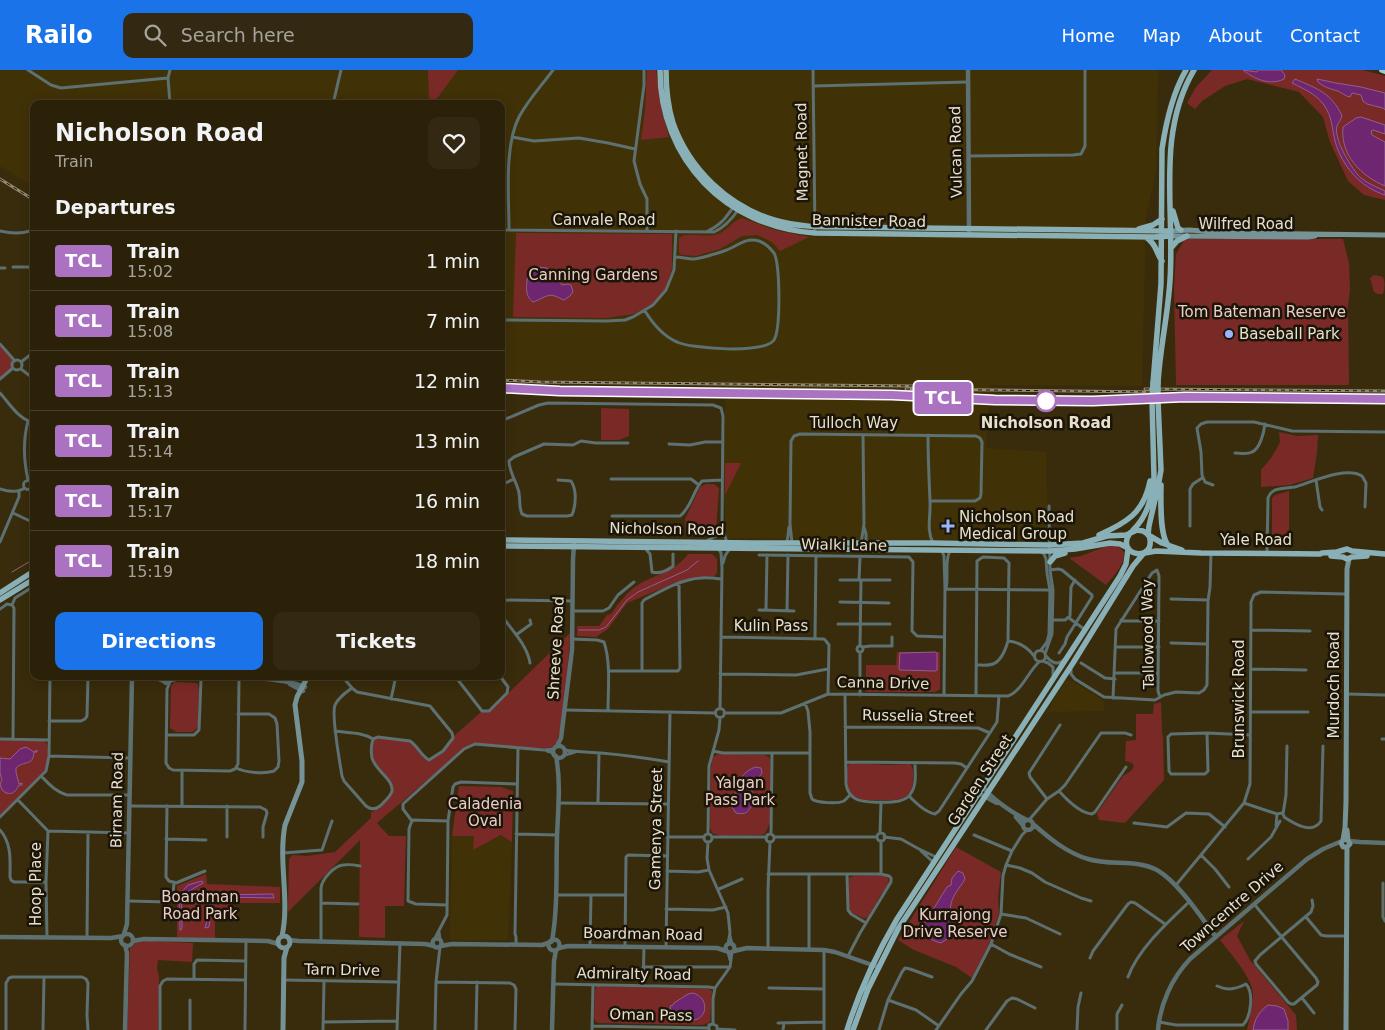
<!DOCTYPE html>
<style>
:root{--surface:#2b2109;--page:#332912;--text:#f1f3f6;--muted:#a6a39c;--line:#473e2a;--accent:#1a73e8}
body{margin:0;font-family:"DejaVu Sans",sans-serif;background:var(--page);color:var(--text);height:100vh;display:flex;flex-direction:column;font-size:19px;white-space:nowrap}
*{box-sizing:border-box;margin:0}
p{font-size:16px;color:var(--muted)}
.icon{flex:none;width:28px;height:28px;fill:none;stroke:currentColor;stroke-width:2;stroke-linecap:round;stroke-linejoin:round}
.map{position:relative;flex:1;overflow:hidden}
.drawer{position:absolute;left:30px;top:30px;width:475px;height:580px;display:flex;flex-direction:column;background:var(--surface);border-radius:10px;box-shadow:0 2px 12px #0003,0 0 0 1px var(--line)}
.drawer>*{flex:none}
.badge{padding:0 10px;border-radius:4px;font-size:18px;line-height:32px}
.map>.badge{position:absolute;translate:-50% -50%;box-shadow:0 0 0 2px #fff}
h2{padding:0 25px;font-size:19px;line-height:45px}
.round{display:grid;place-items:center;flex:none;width:52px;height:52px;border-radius:10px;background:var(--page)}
.overview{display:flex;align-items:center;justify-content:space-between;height:85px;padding:0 25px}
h1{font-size:24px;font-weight:800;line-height:38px}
.action{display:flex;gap:10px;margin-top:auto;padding:10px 25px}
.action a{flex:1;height:58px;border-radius:10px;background:var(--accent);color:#fff;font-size:20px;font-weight:800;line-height:58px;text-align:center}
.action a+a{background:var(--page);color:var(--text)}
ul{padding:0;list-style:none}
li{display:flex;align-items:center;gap:15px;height:60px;padding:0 25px;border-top:1px solid var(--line)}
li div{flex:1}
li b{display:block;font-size:19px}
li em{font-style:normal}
li .badge{min-width:55px;font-weight:700;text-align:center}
header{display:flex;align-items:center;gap:30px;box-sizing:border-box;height:70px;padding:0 25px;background:var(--accent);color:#fff}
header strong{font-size:24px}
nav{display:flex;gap:28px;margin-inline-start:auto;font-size:18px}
.search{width:350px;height:45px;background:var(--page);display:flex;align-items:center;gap:12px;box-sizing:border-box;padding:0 18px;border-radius:10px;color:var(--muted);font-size:19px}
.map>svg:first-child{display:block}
</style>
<header>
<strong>Railo</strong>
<div class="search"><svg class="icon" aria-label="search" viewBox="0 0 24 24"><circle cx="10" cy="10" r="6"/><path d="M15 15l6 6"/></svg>Search here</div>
<nav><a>Home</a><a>Map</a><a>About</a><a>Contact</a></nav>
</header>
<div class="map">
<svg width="1385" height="960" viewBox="0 0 1385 960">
<rect width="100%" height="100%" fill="#392c0c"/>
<!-- built -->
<path fill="#413107" d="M0 0H1158L1156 103 1146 145 1142 316 990 315 986 378 1046 382 1048 468 926 470 727 468 726 462 723 411 726 312 526 310 501 308V34H34V117L0 96Z
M1065 610 1072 611 1103 630 1105 641 1047 642Z
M502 765 512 772 508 869 507 870H450L452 766H474V780Z"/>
<!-- green -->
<path fill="#7a2a26" d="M428 0H458L433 34H429Z
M647 0H656L662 42 669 67 641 70 645 41Z
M1212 0H1363L1385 6V130L1364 125 1348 111 1330 72 1323 47 1299 22 1247 9 1225 16 1202 31 1195 39 1187 33 1196 17Z
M742 148 775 160 809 167 780 181 772 172 757 165 742 166 720 179 696 186 682 185 679 183V168L682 166C692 163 704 167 715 165 726 163 731 151 742 148Z
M516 163 672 164V199L665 219 652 234 634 244 606 248 513 247Z
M1185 169H1343L1349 193 1350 220 1348 236 1349 315H1176L1174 218 1176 184Z
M1374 205 1383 207C1385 212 1385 218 1383 224H1378L1374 222 1370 208Z
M0 274 14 291 12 294V298L0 309Z
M601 338 629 339V366L619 370H601Z
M1279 362 1297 366 1318 365 1317 382 1313 408 1290 415 1261 417V400L1271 388 1277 378 1280 372Z
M725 393H741L725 425Z
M706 414H714L719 418 716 461 709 465 686 466 685 449 700 417Z
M1289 421V474H1272V428L1275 425Z
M1107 476C1114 475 1120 476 1124 482 1125 495 1114 505 1106 515L1069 488 1081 486Z
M688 484H712L717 489V503L714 506 701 507 675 513 627 533 608 559 596 567 577 566V556H599L607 545 611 544C619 533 628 520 641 513 658 504 677 500 688 484Z
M570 563C569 579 564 669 554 676 548 682 486 674 474 673L465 678 377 753 389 766H406L404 836H385V868L359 867 360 770 288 842 289 789 292 785 307 786 335 782 371 748V742C381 740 389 729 393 719L385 706 373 689 372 675 373 669C380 667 407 670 413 674 419 680 421 688 429 691L451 673 454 666 481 642H489Z
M897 582H940V619L935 622H866V595H896Z
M174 612 196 613 198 614 199 620 198 657 193 662H176L170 658 171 617Z
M1161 632 1162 661 1163 668 1164 710 1125 753 1099 750 1097 743 1123 706 1132 700 1134 696 1132 693 1125 691 1126 671 1136 670V644H1153L1154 634Z
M0 670 44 671 47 674C49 684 48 694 43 703L0 745Z
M718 684 764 685 769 687 770 690V752L765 764 759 765 721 766 712 763 710 757 711 697 713 687Z
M852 693 885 695 910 694C914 698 913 703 913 709 913 733 895 730 876 730 869 730 860 731 854 726 848 721 848 716 847 709 847 703 846 699 849 694Z
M459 716 501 717 513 721 512 772 501 765 473 780 474 766H452Z
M956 777 1001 802 998 827 999 843 990 872 972 908 956 897 914 880 898 870Z
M206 804 207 814 280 817V833H234L215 852V868H177V816Z
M883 805 888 808 889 814 880 826 868 847 863 849V848L851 842 849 838V808L854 806Z
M1244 851 1237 866 1250 890 1296 945 1297 960H1247C1249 949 1253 936 1253 925 1253 908 1230 883 1220 870Z
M148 871 193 873 192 892 158 890 157 898 159 907 158 960H127L130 878 134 876 135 873Z
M597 916 709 919 712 921 710 952 708 953 702 955 599 953 596 952 594 948 595 920Z"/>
<!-- water -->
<path fill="#6e2671" stroke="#935e8d" d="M1243 0 1257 2 1258 0H1281L1285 5 1284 9C1270 16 1254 9 1243 0Z
M1295 9C1316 18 1332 23 1342 46 1341 50 1338 53 1337 56 1333 68 1352 100 1361 108 1368 114 1377 117 1385 121V125C1360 117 1342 96 1335 71 1332 58 1332 46 1324 35 1316 24 1304 19 1292 13Z
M1317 9 1336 13 1361 17 1385 23V40L1383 38 1367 34 1363 31 1361 25 1352 23 1350 27C1345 26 1342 23 1338 21 1330 19 1324 17 1318 12Z
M1361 47 1385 55V64L1373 60 1371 61 1372 65 1385 72V116C1361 106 1340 85 1343 57L1356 48Z
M537 197 547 198 562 215 568 214 571 215 573 222 570 226 564 230C561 229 558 227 555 226 548 223 540 230 533 232 523 225 527 211 529 200Z
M936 582 937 583V600L935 601 900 600 899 599 900 583Z
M26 677 34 682 37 680V682H34C33 697 24 690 16 698V702L19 714 22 713V715H19C16 721 13 725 6 723L2 720 0 714 2 710 0 703V688L10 689 20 679Z
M755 697 761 698 762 703 755 713 751 715 753 728 756 731C748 737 751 746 736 743L732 737V727L740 718C740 705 745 702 755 697Z
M958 801 963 803 965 809C960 818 953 824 951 834 947 852 964 859 941 873 930 870 926 867 923 856L947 817 951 815 952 808Z
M202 811 203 813C175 828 183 829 182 858L181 860H180L179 825 188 815Z
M273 824 274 828 220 827 211 836 209 857 205 858 208 847V836L219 825Z
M693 923C711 928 707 952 690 950 683 949 677 943 671 940L670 936 673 935 674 933 688 924Z
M1268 935 1277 936 1284 939 1288 951V960H1253C1255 948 1259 942 1268 935Z"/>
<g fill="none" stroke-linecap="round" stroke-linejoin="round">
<!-- stream -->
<path stroke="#935e8d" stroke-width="1" d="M12 502 34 489
M579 560H599L606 557 627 530 638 522 687 500 698 491"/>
<!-- minor -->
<path stroke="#5d7072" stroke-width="3" d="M28 0 51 15 61 18 168 8
M170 0 168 8 170 34
M644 0V15L634 91 640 114 647 129V161
M813 0 815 163
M813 16 968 12
M333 34 341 0
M512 67 534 71 579 68 608 73 635 79
M969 86 1073 85 1081 84 1085 76V0
M501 160 714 162C725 157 732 149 738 140
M509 160C509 127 504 76 519 47 528 30 542 15 553 0
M0 161C9 163 20 164 30 161
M706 162C721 155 725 149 734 136
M13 197H28L33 198
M0 198H5
M34 198V227
M645 241C653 254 663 266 677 272 692 279 764 284 774 270 781 259 780 194 774 183 770 178 765 173 759 171 744 167 737 177 724 181 715 184 703 188 694 189 688 189 681 187 675 187
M501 250 607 251 625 250 633 247 653 235 666 220 674 200 676 161
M0 274 15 291
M12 295a5 5 0 1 1 10 0a5 5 0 1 1-10 0Z
M21 292 34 282
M21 299 34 309
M0 309 13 298
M0 323C10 334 18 349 34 353
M28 351C23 370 24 392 28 410
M501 351 539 335 548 333 713 335 721 338 723 346 722 456 727 473
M928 365C928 387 929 409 930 431 931 445 926 460 933 473
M669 374 690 375 705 372H722
M1235 383C1240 383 1247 385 1252 382 1260 379 1264 362 1265 354
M1362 406 1366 413 1365 437
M611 409H691L699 415
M558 410 571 411C577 420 576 435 572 445L567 446H527L522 444C518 435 521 427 518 419 515 409 509 401 509 391L514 387 544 374 573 375 581 371 596 373H628
M1316 410 1320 437 1322 440
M23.5 415a4.5 4.5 0 1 1 9 0a4.5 4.5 0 1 1-9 0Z
M501 415 514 409
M1213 415 1205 412 1202 405 1201 382 1197 358 1201 354 1207 352H1254L1292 361 1385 362
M0 419C9 422 17 423 25 418
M13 443 30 451 34 455
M612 446H680C691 438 693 421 702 411L722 410
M1190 456V419L1193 414 1202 408
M864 457 866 464V473
M708 470 718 465 722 457
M0 472 19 427V421
M787 473 789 457
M792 473 790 454 791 371 794 366 800 364 976 366 980 368 982 372 981 424 980 428 975 431H930
M861 474 864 454 863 365
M645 478 650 484 652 502C660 504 667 501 673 496V484
M718 478 721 483 722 498 720 639
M942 481 944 486 945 519 944 625
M1040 481 1044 484 1046 489 1047 503 1050 520 1049 564 1047 572 1041 580
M1267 483 1268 428C1269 425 1271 422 1275 420 1281 418 1288 418 1295 417 1312 412 1346 396 1362 406
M759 485 909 487 913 492 912 561 917 566 944 567
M723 493 725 486 730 478
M1050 500 1058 499 1062 500 1092 525V527L1067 567 1065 574 1059 583
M840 510H861L860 576
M859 510 860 487
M861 510H890
M946 518C949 507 944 491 950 481
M946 519 1050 520
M1171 529 1208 530
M501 530 572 531
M840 532 889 533
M12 535 15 528 34 516
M0 539 7 534 12 535 14 538 13 669
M759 540 794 541
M766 540 767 485
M572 541H603L609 538 618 525 634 512
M787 541 788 485
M501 545C512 560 527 575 530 593
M1069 548 1084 559
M1052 550H1065L1070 546 1071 517 1075 510
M1121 550 1124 551H1159
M838 554H890
M1251 560 1310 561
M516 565 531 554 530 550
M721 567 824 569 826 571 829 575 828 624
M815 568 816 486
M572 569 597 570 604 572C611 593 608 619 608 641
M1008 571C1019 572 1027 576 1034 586
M1171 573 1207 574
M857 579a3 3 0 1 1 6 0a3 3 0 1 1-6 0Z
M863 577 870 576H892V567
M1115 577H1159
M1034.5 586a5.5 5.5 0 1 1 11 0a5.5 5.5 0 1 1-11 0Z
M1045 584 1052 564 1053 520 1050 500 1049 436
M1046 586C1051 592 1057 596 1064 590
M1043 591 1048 593 1053 597V605
M1081 593 1105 608 1115 609
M1071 599V604L1075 609 1104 627 1155 630 1164 625 1176 622 1199 623 1204 620 1207 615 1208 531 1210 517 1211 483
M1251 599 1306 600
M609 601H678L680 598 679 513
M642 601V533L644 530C661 521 681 509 701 508 707 507 714 508 721 509
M1115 603H1158
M720 604 796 605 828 599
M342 606 352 618 357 622 430 636 452 663 453 668 443 681 429 690C421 686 418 676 410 671L378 667 373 669
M447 606 458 610 482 641H489L507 623 508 617 500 606
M170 612 167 619 166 693 169 698 173 700 230 701 235 699 238 694 239 609
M352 618C345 623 338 628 335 635 331 645 340 693 342 706L344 711 366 736C371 740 375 740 380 736 384 732 391 726 392 721 394 710 375 700 372 688 371 682 371 675 373 669
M1347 624 1385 625
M845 625 846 714C847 720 850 726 856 729 863 733 890 733 899 731 903 730 909 728 911 723 917 715 915 702 915 693
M860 625V582
M976 626 977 491 983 487 1004 488 1009 493 1008 571C1006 578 1001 591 993 594 988 596 982 595 977 595
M1113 628 1116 559 1152 503 1157 500 1159 506 1158 621 1160 627
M391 629 396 606
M805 633 808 641 810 662V723L812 729C817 733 838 734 844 731 846 729 848 727 850 725
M715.5 643a4.5 4.5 0 1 1 9 0a4.5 4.5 0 1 1-9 0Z
M565 640 715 643
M1251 642H1308
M724 643H781L828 624 1008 626C1021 622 1028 602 1039 592
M49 651H81L85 649 87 646 88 606
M845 657 978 658 990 663
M335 661C348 663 362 662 373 669
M1207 663 1208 701 1205 704H1171L1169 701 1168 667 1171 664 1207 663 1250 665
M167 665H194L199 660 201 609
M0 669 49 670
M1382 669H1385
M565 680C577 682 589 682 601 683 624 685 646 688 669 692
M547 681 554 683
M713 681 723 683H809
M565 685 575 682
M49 686 130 688
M846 692 955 693 961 694 967 698
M236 698C247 703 264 704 274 701L278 697 279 691 277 654 275 648 269 644H238
M42 707C50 715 56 722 67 725H130
M1059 721C1067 730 1080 743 1092 744L1095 742 1126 697
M909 726C916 733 925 742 935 744L939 741 997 652 999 626
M1047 729 1030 707 1029 703 1060 655
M18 730 48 761 129 763
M558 733 668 734
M598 733 599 683
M1244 733 1277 744
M130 736 260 737 266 740 267 743 263 757V767
M167 736 166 807 169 811 176 813 205 801
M182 736V700
M1283 744 1286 725 1287 676
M0 747 46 701 49 686 50 606
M1284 747C1295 754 1312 765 1321 751L1323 676
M1029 750 1047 729 1059 721 1065 715 1101 663H1125L1131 665
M412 751 403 739V734L464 679 475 674 544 680 554 679
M1134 753 1167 757 1186 743 1209 744 1225 757
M1276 756 1277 744 1282 743 1284 746
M0 760C12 774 10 790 10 807L11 810 14 812H46
M880 763 881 732
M877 767a4 4 0 1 1 8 0a4 4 0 1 1-8 0Z
M704 768a4 4 0 1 1 8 0a4 4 0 1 1-8 0Z
M516 764 557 765
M708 764 709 696 719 660 720 648
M771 764 772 683
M766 768a4 4 0 1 1 8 0a4 4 0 1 1-8 0Z
M974 765 1012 781
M227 767V736
M667 767H703
M712 767H767
M774 767H877
M884 767 901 769 919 779 936 787
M166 769 206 770
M708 772 707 788 709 800 728 843 730 863 728 874
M921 781 933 792
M283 783 322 780 332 751
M1201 785 1215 799 1229 817
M1248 789 1271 767 1280 751
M1006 795 1020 798 1032 803 1045 812 1081 828 1091 831
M667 801 698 802 709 800
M768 804H881L889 806 891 808V812L860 863 848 886
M809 804V879
M847 804 848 840 851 844 866 853
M881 804V771
M1383 813V847L1385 851
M1176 815 1244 733 1250 714 1251 532 1254 525 1261 522 1346 524
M719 819 742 809
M556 825H625
M128 831 169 832 173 826 174 812
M321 833 358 834
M1254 834 1316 908 1318 912 1317 915 1294 934H1291L1288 932 1256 894 1255 891 1260 885 1311 842 1313 836 1312 830
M447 835 416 834 408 831 409 759 411 753 413 750 448 751
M666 839 713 840 726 837
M1001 844 1026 848 1060 864
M1306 847 1321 865 1326 866H1346
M439 862 440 870
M730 866 732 874
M47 867 46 812 48 761
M87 868 88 762
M434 870 447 845 448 751 453 717 455 714 461 712 517 714
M321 872V818C322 809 334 796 343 795 349 794 355 795 360 796
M991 874 1009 884 1041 897
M516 875V867L515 864 518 678
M590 875 591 825
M625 876 626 787 628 785 667 786
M666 877 670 642
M768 879V820L770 772
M728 882 730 890
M1090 888 1093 881 1128 834 1131 832 1135 833 1165 854
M643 897H730
M1128 907C1138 879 1168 852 1189 832
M194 909V894L197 890 246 891
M284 910 399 912
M436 912 510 913 514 915 516 919 515 960
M553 914 709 917 715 918
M643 916 644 877
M769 918 824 919
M1302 928 1314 943
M888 930 902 902 905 898 910 899 932 907
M323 952 397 951
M1159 952 1176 955H1243C1251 947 1254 923 1246 914 1236 919 1228 921 1217 916
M778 953 824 952
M713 954V929L715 918 730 897 732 882
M592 956 708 958
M718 959 735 960
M6 960V913L9 908 12 907H82L86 909 88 913 87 945 88 960
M43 960 44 907
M160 960V916L163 911 167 909 245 910
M190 960V930
M245 960 246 870
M323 960 324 912
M397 960 400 873
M435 960 436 912 440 877
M476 960 477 912
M592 960 593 915
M709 960V955L713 954 717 956V960
M783 960 784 953
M824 960V880
M879 960 888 930 916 940 939 956
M936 960 961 924 972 911 991 874 1001 844 1003 806 1006 795 1012 781 1022 765 1027 760
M986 960 1007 931 1012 928 1017 929 1035 938
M1077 960 1078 937 1081 923
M1117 960V944L1122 935"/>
<!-- tertiary -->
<path stroke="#5d7072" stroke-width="4.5" d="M968 0 969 161
M162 606V610L166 613 171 610V606
M132 608H156L162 610
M171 610 179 608C220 609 267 603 305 617
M290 614 303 621
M557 676 561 668 572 580 573 489 574 474
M553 682a6 6 0 1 1 12 0a6 6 0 1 1-12 0Z
M983 716C988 727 1016 745 1027 750
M982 725 997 733
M1016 747 1023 755
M1023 755a5 5 0 1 1 10 0a5 5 0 1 1-10 0Z
M1033 754C1049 768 1067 783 1088 789 1111 796 1136 789 1157 800 1178 812 1201 847 1216 867
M1348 771 1360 772 1385 773
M124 864 127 854 132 606
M121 870a6 6 0 1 1 12 0a6 6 0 1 1-12 0Z
M0 867 111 868 123 866
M432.5 873a4.5 4.5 0 1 1 9 0a4.5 4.5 0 1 1-9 0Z
M548.5 875a5.5 5.5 0 1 1 11 0a5.5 5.5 0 1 1-11 0Z
M289 870 299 871 425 874 434 876
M133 871 144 869 268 871 278 874
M552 871C558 837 556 801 557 767 558 741 561 712 556 686
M725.5 878a4.5 4.5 0 1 1 9 0a4.5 4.5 0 1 1-9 0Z
M125 875 127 883 125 960
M441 876 452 874 542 875 551 872
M559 878 568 876 717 878 726 881
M734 881 747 878 824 880 835 882 878 897
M552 960 554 891 556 880
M1158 960C1160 934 1172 908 1190 889L1307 789 1323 779 1342 771"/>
<!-- secondary -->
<path stroke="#769498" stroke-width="5" d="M1171 161 1189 160 1230 163 1385 165
M1171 166 1308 167 1315 166
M1347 760 1348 770 1350 774 1347 777H1343L1341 773 1344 769 1348 770
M1343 770 1345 758 1346 732 1347 499 1349 489
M282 866C290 830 278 792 285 755L302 712V691L295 635 297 627 308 606
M278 872a6 6 0 1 1 12 0a6 6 0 1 1-12 0Z
M283 960 284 888 287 877
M1346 960 1347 777"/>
<!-- primary -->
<path stroke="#89b0b6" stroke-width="5.5" d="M660 0C660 90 726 157 815 163L1154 167 1171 166
M666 0C666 17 668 37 673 53 689 99 728 136 774 150 797 157 820 157 843 157L1171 161
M1173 141 1178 158 1181 160
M1139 159 1153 155 1162 149
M1147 168C1157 175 1155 181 1162 191
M1171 178 1177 171 1187 166
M1153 313 1161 214 1162 79C1166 52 1172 24 1186 0
M1158 313C1160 278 1168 245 1170 210 1175 140 1156 64 1194 0
M1161 415C1161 429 1159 467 1169 476
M1133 460C1148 446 1152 426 1154 407L1152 330
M1099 465C1126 453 1144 443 1150 411
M1148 465 1149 456 1158 417 1161 400 1158 330
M1150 466 1162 473 1182 480
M501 470 755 473H933L1050 475 1083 473 1107 466 1126 465 1137 460 1143 461 1149 465C1158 494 1114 486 1130 463
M501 476 1050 481 1075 479 1110 473 1120 474 1128 478
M1145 483 1156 481 1201 483 1320 484 1322 483 1337 482 1347 479 1352 481 1385 484
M1331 486 1343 487 1347 489 1352 487 1367 486
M1050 492 1055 486 1065 483
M0 523 34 501
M0 530 34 509
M847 960C859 921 876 885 897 849L1120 506 1126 494 1128 479
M853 960 868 919 898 859 1073 593 1133 496 1144 483"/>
<!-- motorway -->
<path stroke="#9bcad0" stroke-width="6" d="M1382 0 1385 1"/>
<!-- rail casing -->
<g stroke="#938870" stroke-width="3">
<path id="rail" d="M0 109 34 130
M501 310 540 312 913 316
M501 318 560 321 892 325 995 330 1093 331 1185 327 1385 329
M906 319 1151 322
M1145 319 1385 321"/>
</g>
<!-- rail -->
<use href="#rail" stroke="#1b1508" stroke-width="1" stroke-dasharray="4" stroke-linecap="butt"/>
<!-- primary-bridge -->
<path stroke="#89b0b6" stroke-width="5.5" d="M1152 330 1153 313
M1158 330V313"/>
</g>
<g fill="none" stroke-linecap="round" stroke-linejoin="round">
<!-- line casing -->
<g stroke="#fff" stroke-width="11">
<path id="line" d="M501 318 560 321 892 325 995 330 1093 331 1185 327 1385 329"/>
</g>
<!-- line -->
<use href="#line" stroke="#ab72c2" stroke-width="8"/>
</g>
<!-- markers -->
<g fill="#97b6fd" stroke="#1b1508" stroke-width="2">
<circle cx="1229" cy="264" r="5"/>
<path d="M945.5 448.5h5v5h5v5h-5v5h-5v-5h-5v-5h5z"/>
</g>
<circle fill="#fff" stroke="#ab72c2" stroke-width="2.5" cx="1046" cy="331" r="10"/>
<g text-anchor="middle" stroke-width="5" stroke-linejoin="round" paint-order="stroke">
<!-- street labels -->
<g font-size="15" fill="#e8e0cf" stroke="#1b1508">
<text transform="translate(802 82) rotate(-91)" y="5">Magnet Road</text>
<text transform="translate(956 82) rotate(-91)" y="5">Vulcan Road</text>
<text x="604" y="155">Canvale Road</text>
<text transform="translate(869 151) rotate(1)" y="5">Bannister Road</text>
<text x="1246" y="159">Wilfred Road</text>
<text x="854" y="358">Tulloch Way</text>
<text transform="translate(667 459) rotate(1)" y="5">Nicholson Road</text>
<text x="1256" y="475">Yale Road</text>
<text transform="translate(844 475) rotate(1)" y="5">Wialki Lane</text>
<text x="771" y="561">Kulin Pass</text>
<text transform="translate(1148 564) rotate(-91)" y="5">Tallowood Way</text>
<text transform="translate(556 578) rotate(-87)" y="5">Shreeve Road</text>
<text transform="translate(883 613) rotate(1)" y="5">Canna Drive</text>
<text transform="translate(1334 615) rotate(-90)" y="5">Murdoch Road</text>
<text transform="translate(1239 629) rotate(-90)" y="5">Brunswick Road</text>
<text transform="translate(918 646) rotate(1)" y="5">Russelia Street</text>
<text transform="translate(980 710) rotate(-57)" y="5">Garden Street</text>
<text transform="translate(117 730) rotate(-89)" y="5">Birnam Road</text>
<text transform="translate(656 759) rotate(-89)" y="5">Gamenya Street</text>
<text transform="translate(36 814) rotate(-90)" y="5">Hoop Place</text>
<text transform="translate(1232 837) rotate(-41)" y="5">Towncentre Drive</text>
<text transform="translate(643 864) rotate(1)" y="5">Boardman Road</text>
<text transform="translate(342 900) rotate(1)" y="5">Tarn Drive</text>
<text transform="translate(634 904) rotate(1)" y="5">Admiralty Road</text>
<text transform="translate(651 945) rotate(1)" y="5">Oman Pass</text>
</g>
<!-- park labels -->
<g font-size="15" fill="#ebcdc9" stroke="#1b1508">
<text x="593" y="210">Canning Gardens</text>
<text x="1262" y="247">Tom Bateman Reserve</text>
<text x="740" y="718">Yalgan<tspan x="740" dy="17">Pass Park</tspan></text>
<text x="485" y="739">Caladenia<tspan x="485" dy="17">Oval</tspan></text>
<text x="200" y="832">Boardman<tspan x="200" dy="17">Road Park</tspan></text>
<text x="955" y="850">Kurrajong<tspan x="955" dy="17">Drive Reserve</tspan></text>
</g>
<!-- poi labels -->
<g font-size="15" fill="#e8e0cf" stroke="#1b1508" text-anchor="start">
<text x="1239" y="269">Baseball Park</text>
<text x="959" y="452">Nicholson Road<tspan x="959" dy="17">Medical Group</tspan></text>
</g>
<!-- stop labels -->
<g font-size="15" font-weight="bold" fill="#e8e0cf" stroke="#1b1508">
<text x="1046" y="358">Nicholson Road</text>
</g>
</g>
</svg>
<b class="badge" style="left:943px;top:328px;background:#ab72c2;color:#fff">TCL</b>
<section class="drawer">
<div class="overview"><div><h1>Nicholson Road</h1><p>Train</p></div><a class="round"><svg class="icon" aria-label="heart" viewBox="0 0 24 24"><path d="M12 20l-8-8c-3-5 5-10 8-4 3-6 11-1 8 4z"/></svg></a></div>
<h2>Departures</h2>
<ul>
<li><span class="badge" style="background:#ab72c2;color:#fff">TCL</span><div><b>Train</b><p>15:02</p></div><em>1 min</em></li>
<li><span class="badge" style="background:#ab72c2;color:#fff">TCL</span><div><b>Train</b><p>15:08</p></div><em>7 min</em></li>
<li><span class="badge" style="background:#ab72c2;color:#fff">TCL</span><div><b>Train</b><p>15:13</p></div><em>12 min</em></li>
<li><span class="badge" style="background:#ab72c2;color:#fff">TCL</span><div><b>Train</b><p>15:14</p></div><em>13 min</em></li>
<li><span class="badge" style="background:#ab72c2;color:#fff">TCL</span><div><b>Train</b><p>15:17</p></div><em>16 min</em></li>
<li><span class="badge" style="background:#ab72c2;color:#fff">TCL</span><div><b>Train</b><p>15:19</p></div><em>18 min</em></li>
</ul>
<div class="action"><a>Directions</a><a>Tickets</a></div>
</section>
</div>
